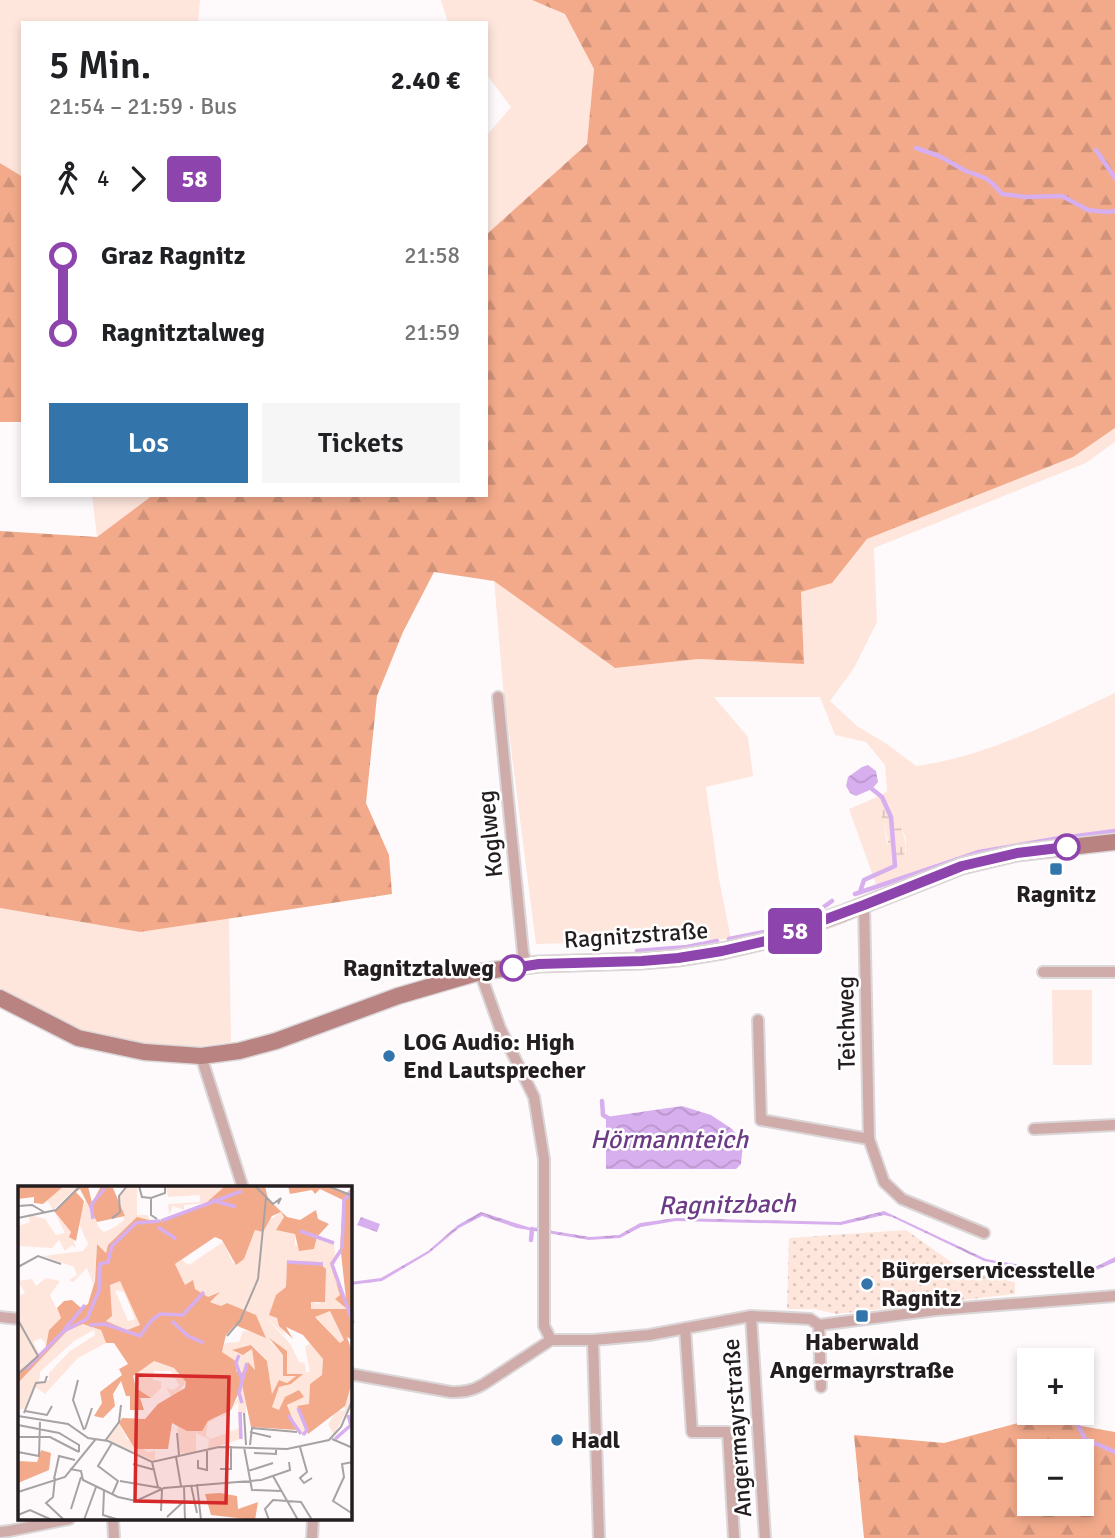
<!DOCTYPE html>
<html lang="de">
<meta charset="utf-8">
<style>
:root{--surface:#fff;--page:#f6f6f6;--text:#202124;--muted:#757577;--accent:#3375ab}
body{margin:0;font-family:Signika,sans-serif;background:var(--page);color:var(--text);height:100vh;display:flex;flex-direction:column;font-size:26px;white-space:nowrap}
*{box-sizing:border-box;margin:0}
p{font-size:23px;color:var(--muted)}
.icon{flex:none;width:38px;height:38px;fill:none;stroke:currentColor;stroke-width:2;stroke-linecap:round;stroke-linejoin:round}
.map{position:relative;flex:1;overflow:hidden}
.drawer{position:absolute;left:21px;top:21px;width:467px;height:476px;display:flex;flex-direction:column;background:var(--surface);border-radius:0px;box-shadow:0 4px 10px #0003}
.drawer>*{flex:none}
.badge{padding:0 14px;border-radius:5px;font-size:24px;line-height:46px}
.tools{position:absolute;left:1017px;top:1348px;display:grid;gap:14px}
.tools a{display:grid;place-items:center;width:77px;height:77px;border-radius:0px;background:var(--surface);box-shadow:0 4px 10px #0003;font-size:35px}
.map>.badge{position:absolute;translate:-50% -50%;box-shadow:0 0 0 4px #fff}
.legs{display:flex;align-items:center;gap:10px;height:77px;padding:0 28px;font-size:23px}
.legs p{margin-inline-start:auto}
.summary{display:flex;align-items:center;justify-content:space-between;height:119px;padding:0 28px}
h1{font-size:38px;font-weight:600;line-height:52px}
.button{display:flex;gap:14px;margin-top:auto;padding:14px 28px}
.button a{flex:1;height:80px;border-radius:0px;background:var(--accent);color:#fff;font-size:28px;font-weight:600;line-height:80px;text-align:center}
.button a+a{background:var(--page);color:var(--text)}
ul{padding:0 28px;list-style:none}
li{display:flex;align-items:center;gap:24px;height:77px;font-size:26px}
li i{display:grid;place-items:center;width:10px;height:100%;margin:0 9px;background:currentColor}
li i::after{content:'';width:18px;height:18px;margin:-9px;border:5px solid;border-radius:50%;background:var(--surface)}
li p{margin-inline-start:auto}
li:first-child i{background:linear-gradient(#0000 50%,currentColor 0)}
li:last-child i{background:linear-gradient(currentColor 50%,#0000 0)}
.map>svg:first-child{display:block}
</style>
<div class="map">
<svg width="1115" height="1538" viewBox="0 0 1115 1538">
<defs>
<pattern id="forest-firs" width="22" height="20" patternUnits="userSpaceOnUse" patternTransform="scale(1.75)"><rect width="22" height="20" fill="#f3aa8b"/><path d="M5 1l3.5 6h-7zM16 11l3.5 6h-7z" fill="#d09278"/></pattern>
<pattern id="wetland-marsh" width="20" height="14" patternUnits="userSpaceOnUse" patternTransform="scale(1.75)"><rect width="20" height="14" fill="#fee6dc"/><path d="M1 5h8M5 5V1M11 12h8M15 12V8" fill="none" stroke="#dac5bc"/></pattern>
<pattern id="park-dots" width="8" height="8" patternUnits="userSpaceOnUse" patternTransform="scale(1.75)"><rect width="8" height="8" fill="#fee6dc"/><path d="M2 2h.1M6 6h.1" fill="none" stroke="#dac5bc" stroke-width="1.8" stroke-linecap="round"/></pattern>
<pattern id="water-waves" width="16" height="10" patternUnits="userSpaceOnUse" patternTransform="scale(1.75)"><rect width="16" height="10" fill="#d8afee"/><path d="M0 5q4-4 8 0t8 0" fill="none" stroke="#b996cc"/></pattern>
</defs>
<rect width="100%" height="100%" fill="#fefafb"/>
<!-- green -->
<path fill="#fee6dc" fill-rule="evenodd" d="M0 0H200L198 23H23V177L0 163Z
M441 0H532L565 14 594 69 587 144 487 234V135L511 107 487 75 486 23H448Z
M1115 428V442L1086 463 874 548 877 622 854 668 830 701 857 726 887 744 916 766C985 757 1053 722 1115 693V831C1070 837 1024 841 980 851 947 859 909 873 877 887L849 809 882 795 887 791 885 765 866 742 835 735 820 697H714L748 737 753 776 706 787 719 879 731 939 536 944 503 686 494 580 615 668 698 659 804 664 801 592 832 583 867 539 1073 457ZM888 802 906 838V853L887 843 883 818 878 807Z
M92 495H153L97 537Z
M0 908 140 932 229 918 231 1042 170 1050 82 1030 0 988Z
M1052 990H1092V1065H1053Z"/>
<!-- forest -->
<path fill="url(#forest-firs)" fill-rule="evenodd" d="M532 0H1115V428L1073 457 867 539 832 583 801 592 804 664 698 659 615 668 494 581 434 572 403 632 377 696 366 803 389 855 392 894 140 932 0 908V531L97 537 153 495H486L487 234 587 144 594 69 565 14Z
M0 163 23 177V422H0Z
M1036 1418 1115 1432V1538H864L854 1435 944 1443ZM1029 1451H1082V1503H1029Z"/>
<!-- wetland -->
<path fill="url(#wetland-marsh)" d="M882 801 888 802C895 818 920 853 895 861L892 859C887 842 886 824 878 807Z"/>
<!-- park -->
<path fill="url(#park-dots)" d="M906 1230 964 1271 1015 1282V1294L836 1314 815 1309H787L789 1238Z"/>
<!-- water -->
<path fill="url(#water-waves)" d="M868 765 876 771 878 782 872 789 856 796 850 793 846 786 848 777 862 767Z
M682 1106 711 1115 732 1129 743 1143 741 1164 736 1169H606V1117Z
M884 1211 986 1259 1060 1272 1084 1268 1091 1269 1115 1257V1262L1092 1272 1084 1270 1060 1275 984 1261 892 1217 884 1215 841 1225 676 1221 641 1227 620 1238 589 1240 517 1228 482 1216 459 1228 429 1253 382 1281 350 1285V1282L381 1278 428 1251 458 1225 481 1212 531 1228 542 1227 553 1231 590 1237 619 1235 640 1223 676 1218 840 1222Z
M361 1217 380 1224 377 1232 357 1225Z"/>
<g fill="none" stroke-linecap="round" stroke-linejoin="round">
<!-- stream -->
<path stroke="#d8afee" stroke-width="4.5" d="M916 148 939 156 966 171 985 178 992 183 1002 194 1025 197 1062 196 1088 210 1106 212 1115 211
M1096 150 1115 178
M860 892 864 880 895 866 891 817 882 797 872 789
M855 894 979 852 1054 839 1115 831
M729 939 774 930 814 914 832 901
M637 951 687 947 717 941
M602 1101 603 1115 608 1118
M531 1240 532 1229
M1071 1412 1085 1439 1115 1452"/>
<!-- street casing -->
<g stroke="#dbd7d8" stroke-width="14">
<path id="street" d="M498 697 523 953 525 959 524 966
M480 972 500 1028 534 1097 544 1159V1326L551 1340
M1043 972H1115
M758 1020 761 1120 869 1139 864 905
M201 1056 243 1188
M1034 1129 1115 1125
M869 1139 884 1182 902 1199 984 1233
M751 1316 765 1538
M0 1317 19 1319
M819 1325 821 1387
M685 1328 692 1432H728L734 1538
M551 1340H593L649 1335 751 1316 810 1319 819 1325 936 1310 1115 1296
M593 1340 599 1538
M350 1374 451 1392C464 1392 472 1391 484 1384L551 1340
M113 1519 114 1538
M0 1532 9 1531 69 1519
M312 1538 313 1519"/>
</g>
<!-- secondary casing -->
<g stroke="#dbd7d8" stroke-width="19">
<path id="secondary" d="M0 998 78 1038 144 1052 201 1056 239 1051 276 1041 398 996 480 972 539 964 642 961 678 958 722 951 770 940 841 914 962 866 1017 853 1115 842"/>
</g>
<!-- street -->
<use href="#street" stroke="#cfaba9" stroke-width="10"/>
<!-- secondary -->
<use href="#secondary" stroke="#b88381" stroke-width="16"/>
</g>
<g fill="none" stroke-linecap="round" stroke-linejoin="round">
<!-- line-1 casing -->
<g stroke="#fff" stroke-width="16">
<path id="line-1" d="M513 968 539 964 642 961 678 958 722 951 770 940 864 905 962 866 1017 853 1067 847"/>
</g>
<!-- line-1 -->
<use href="#line-1" stroke="#8e44ad" stroke-width="10"/>
</g>
<!-- markers -->
<g fill="#fff" stroke="#8e44ad" stroke-width="3.5">
<circle cx="1067" cy="847" r="12"/>
<circle cx="513" cy="968" r="12"/>
</g>
<g fill="#3375ab" stroke="#fff" stroke-width="2.5">
<rect x="1049" y="862" width="14" height="14" rx="3.5"/>
<circle cx="389" cy="1056" r="7"/>
<circle cx="867" cy="1284" r="7"/>
<rect x="855" y="1309" width="14" height="14" rx="3.5"/>
<circle cx="557" cy="1440" r="7"/>
</g>
<g text-anchor="middle" stroke-width="5" stroke-linejoin="round" paint-order="stroke">
<!-- street labels -->
<g font-size="24" fill="#241e20" stroke="#fff">
<text transform="translate(490 834) rotate(-96)" y="8">Koglweg</text>
<text transform="translate(636 935) rotate(-4)" y="8">Ragnitzstraße</text>
<text transform="translate(846 1023) rotate(-91)" y="8">Teichweg</text>
<text transform="translate(737 1428) rotate(-94)" y="8">Angermayrstraße</text>
</g>
<!-- poi labels -->
<g font-size="24" font-weight="bold" fill="#241e20" stroke="#fff" text-anchor="start">
<text x="1056" y="902" text-anchor="middle">Ragnitz</text>
<text x="403" y="1050">LOG Audio: High<tspan x="403" dy="28">End Lautsprecher</tspan></text>
<text x="881" y="1278">Bürgerservicesstelle<tspan x="881" dy="28">Ragnitz</tspan></text>
<text x="862" y="1350" text-anchor="middle">Haberwald<tspan x="862" dy="28">Angermayrstraße</tspan></text>
<text x="571" y="1448">Hadl</text>
</g>
<!-- stop labels -->
<g font-size="24" font-weight="bold" fill="#241e20" stroke="#fff" text-anchor="end">
<text x="494" y="976">Ragnitztalweg</text>
</g>
<!-- water labels -->
<g font-size="26" font-style="italic" fill="#6d3b85" stroke="#fff">
<text x="669" y="1148">Hörmannteich</text>
<text transform="translate(727 1204) rotate(-1)" y="9">Ragnitzbach</text>
</g>
</g>
<!-- overview -->
<g transform="translate(18 1186)">
<rect width="334" height="334" fill="#fefafb"/>
<path d="M46 0H60L35 24 29 14ZM110 0 119 1V29H130L132 34 119 32 90 59 88 67 79 58 76 100 69 82 55 96 51 94 59 89 56 81 25 70 65 65 70 58 59 33 69 12 81 42 86 46 97 41 106 34 101 10ZM148 0 186 2 207 0 188 17 166 19V24L155 20 151 29 150 18 182 16V9L150 11ZM263 26 277 48V59L296 63 299 52 316 57 317 69 312 77 329 124 293 123V116L302 118 269 76 268 101 259 132 268 151 246 129 273 159 281 176 287 177 288 186H292L287 161 292 157 305 173 304 189 292 198 291 218 279 221 289 248 285 250 269 222 281 204 261 224 254 221 248 234 236 232 245 230 261 201 267 200 285 188H269V165L250 153 265 169V190H278L269 197 261 194 254 208 249 175 234 159 216 166 228 168 234 162 237 185 231 178 224 187 218 185 204 166 207 157 221 156 225 145 241 146 248 152 238 130 209 117 203 120 191 115 199 107 190 111 167 99 157 78 175 66 164 74 171 79 205 56 215 77H220L226 73 237 44ZM37 27 54 47 58 63 54 59 47 65 41 54 34 62 0 60V40L12 36 10 28 27 33 38 49 47 47ZM28 92 42 95 32 109 43 132 31 144 28 158 23 152 15 156 22 169 0 186V110L7 107 0 95 14 93 18 100ZM102 94 122 139 109 144 88 135 92 99ZM97 104 106 106 117 133 110 135ZM312 125 327 154 322 157 297 130ZM65 138 83 144 88 157 60 172 27 208 17 201 7 223H0L2 191 49 145ZM76 144 77 149 52 165 31 187V194L21 198 22 186 56 155ZM136 175 156 182 168 196 155 213 148 202 156 204 161 199 153 185H136L135 194 143 195V202L133 212 118 202 115 190ZM334 196V214L316 249 310 238 318 226 327 224 326 212ZM224 199 228 218V227H222L223 253 190 263 191 253 178 247V267H162L159 238 176 244 207 228 220 213ZM220 216 221 242 193 253 188 250 190 235 208 229ZM101 237 109 253 130 266 137 265V275L88 254Z" fill="#fee6dc" fill-rule="evenodd"/>
<path d="M0 0H46L25 18 16 17V11L0 13ZM63 0H70L74 17 83 0 95 2 107 30 79 36 62 3 58 6 66 15 58 55 51 51 53 46 36 25ZM207 0H247L250 13 269 31 282 34 298 24 300 33 311 38 299 51 296 63 281 65 277 48 258 44 266 31 263 26 254 30 245 46 237 44 226 73 218 79 204 54 197 51 157 78 167 99 175 94 177 103 190 111 202 106 192 116 203 120 209 117 238 129 248 152 217 139 208 149 204 166 219 176 218 185 224 187 230 176 237 184 234 163 225 169 214 164 233 159 249 175 254 208 261 194 269 197 278 190H265V169L251 152 269 165V188H285L273 198 261 201 254 221 261 224 267 211 281 204 286 211 269 219 279 244 233 241 224 199 213 224 190 235 184 245H169L154 237 150 263H117L101 237 104 232 127 233 140 218 167 202 168 196 156 182 136 175 115 190 118 202 133 212H122L126 224H112V210H108L103 195 95 208 97 220 85 232 76 230 84 217 82 206 104 189 101 183 110 178 96 157H88L83 144 65 138 49 145 0 197V186L27 165 31 144 43 132 39 122 46 115 54 114 63 122 70 118 77 95 79 58 88 67 90 59 119 31 139 36 188 17ZM102 95 122 139 109 144 88 135 94 130 92 99ZM270 0H310L328 8 334 1V154L329 151 334 165V196L327 220 290 248 279 220 291 218 292 198 304 189 305 173 285 149 268 141 275 153 261 140 259 132 251 129 258 109 268 101 269 75 300 76 308 83 307 116H293V123H329L317 113 322 109 312 77 322 63 325 14 302 3 297 8 294 4 272 8ZM322 67H323L328 113 318 96 315 77ZM312 125 326 154 322 157 297 131ZM23 264 33 267 31 284 0 297V275L19 276ZM202 307 219 310 220 323 240 316 237 334 193 329 187 308Z" fill="#f3aa8b" fill-rule="evenodd"/>
<path fill="none" stroke="#d8afee" stroke-width="3.5" d="M194 14 218 21M75 33 73 19 87 2M143 35 224 5M140 41 158 53M282 45 316 57M324 63 326 14 335 4M323 64 314 78 335 137M269 76 305 78M133 135 142 128 165 129 186 106M154 135 170 150 186 157M71 139 87 138 122 150 133 135M46 144 67 119M221 169 218 177 224 194M8 183 46 145 69 133 81 104 82 78 90 76 94 60 118 37 142 35M224 217 221 207 229 177M280 222 289 244 285 249M222 226 223 253M270 229 283 248M317 253 333 239 330 229"/>
<path fill="none" stroke="#a7a2a3" stroke-width="2" d="M121 0 124 11 133 12 147 7V0M237 0 255 18 263 12 260 18M310 0 335 10M133 13V29L139 33M0 20 14 19 26 26M98 30 94 32 102 26 101 10 109 0M0 32 38 24 62 0M0 81 20 70 43 78M0 134 20 170 0 188M209 150 222 135 240 93 248 12M60 194 55 214 66 244M7 225 29 229 34 220M6 227 18 197 27 196 29 190M226 227 228 259M0 230 50 238 70 252 90 255 134 276 201 261 269 263 311 254 323 241 335 213M0 239 41 247 61 259V266M67 243 74 222M232 246 253 251M159 247 161 269M0 251H32L61 266M314 253 335 262M87 255 101 236 103 219M94 257 80 280 100 295 94 309M232 259 234 242 279 246M226 261 234 304 264 305M282 261 289 286 282 292 286 297 294 292M0 266 21 270 22 236M236 267 258 268V263M158 271 163 300M180 274V282L189 284V265M134 276 140 301M335 276 324 278 326 291 315 315 335 328M115 278 137 284M52 283 63 285 65 294 100 311 118 315 146 302 243 294 272 284 271 276M202 283H213V260M230 285 255 277M255 290 280 334M37 292 35 311 28 317 46 334M36 293 41 270 57 274M102 295 143 302M179 298 183 334M173 299 179 327M166 300 167 334M86 305 85 329 101 334M0 306 47 291 77 254M53 323 63 291M143 325 144 304M0 329 12 324 34 334M149 331 165 316M66 334 78 301M251 334 247 323 255 314 283 316 294 334"/>
<path fill="#d62828" fill-opacity="0.15" stroke="#d62828" stroke-width="3.5" d="M119 189 211 191 208 317 117 315Z"/>
<rect width="334" height="334" fill="none" stroke="#241e20" stroke-width="3.5"/>
</g>
</svg>
<div class="tools">
<a>+</a>
<a>−</a>
</div>
<b class="badge" style="left:795px;top:931px;background:#8e44ad;color:#fff">58</b>
<section class="drawer">
<div class="summary"><div><h1>5 Min.</h1><p>21:54 – 21:59 · Bus</p></div><b>2.40 €</b></div>
<div class="legs"><svg class="icon" aria-label="walk" viewBox="0 0 24 24"><circle cx="13" cy="4" r="2"/><path d="M13 8l-2 6 4 7M11 14l-3 7M7 12l3-4h3l4 4"/></svg>4<svg class="icon" aria-label="forward" viewBox="0 0 24 24"><path d="M9 5l7 7-7 7"/></svg><b class="badge" style="background:#8e44ad;color:#fff">58</b></div>
<ul>
<li><i style="color:#8e44ad"></i><b>Graz Ragnitz</b><p>21:58</p></li>
<li><i style="color:#8e44ad"></i><b>Ragnitztalweg</b><p>21:59</p></li>
</ul>
<div class="button"><a>Los</a><a>Tickets</a></div>
</section>
</div>
